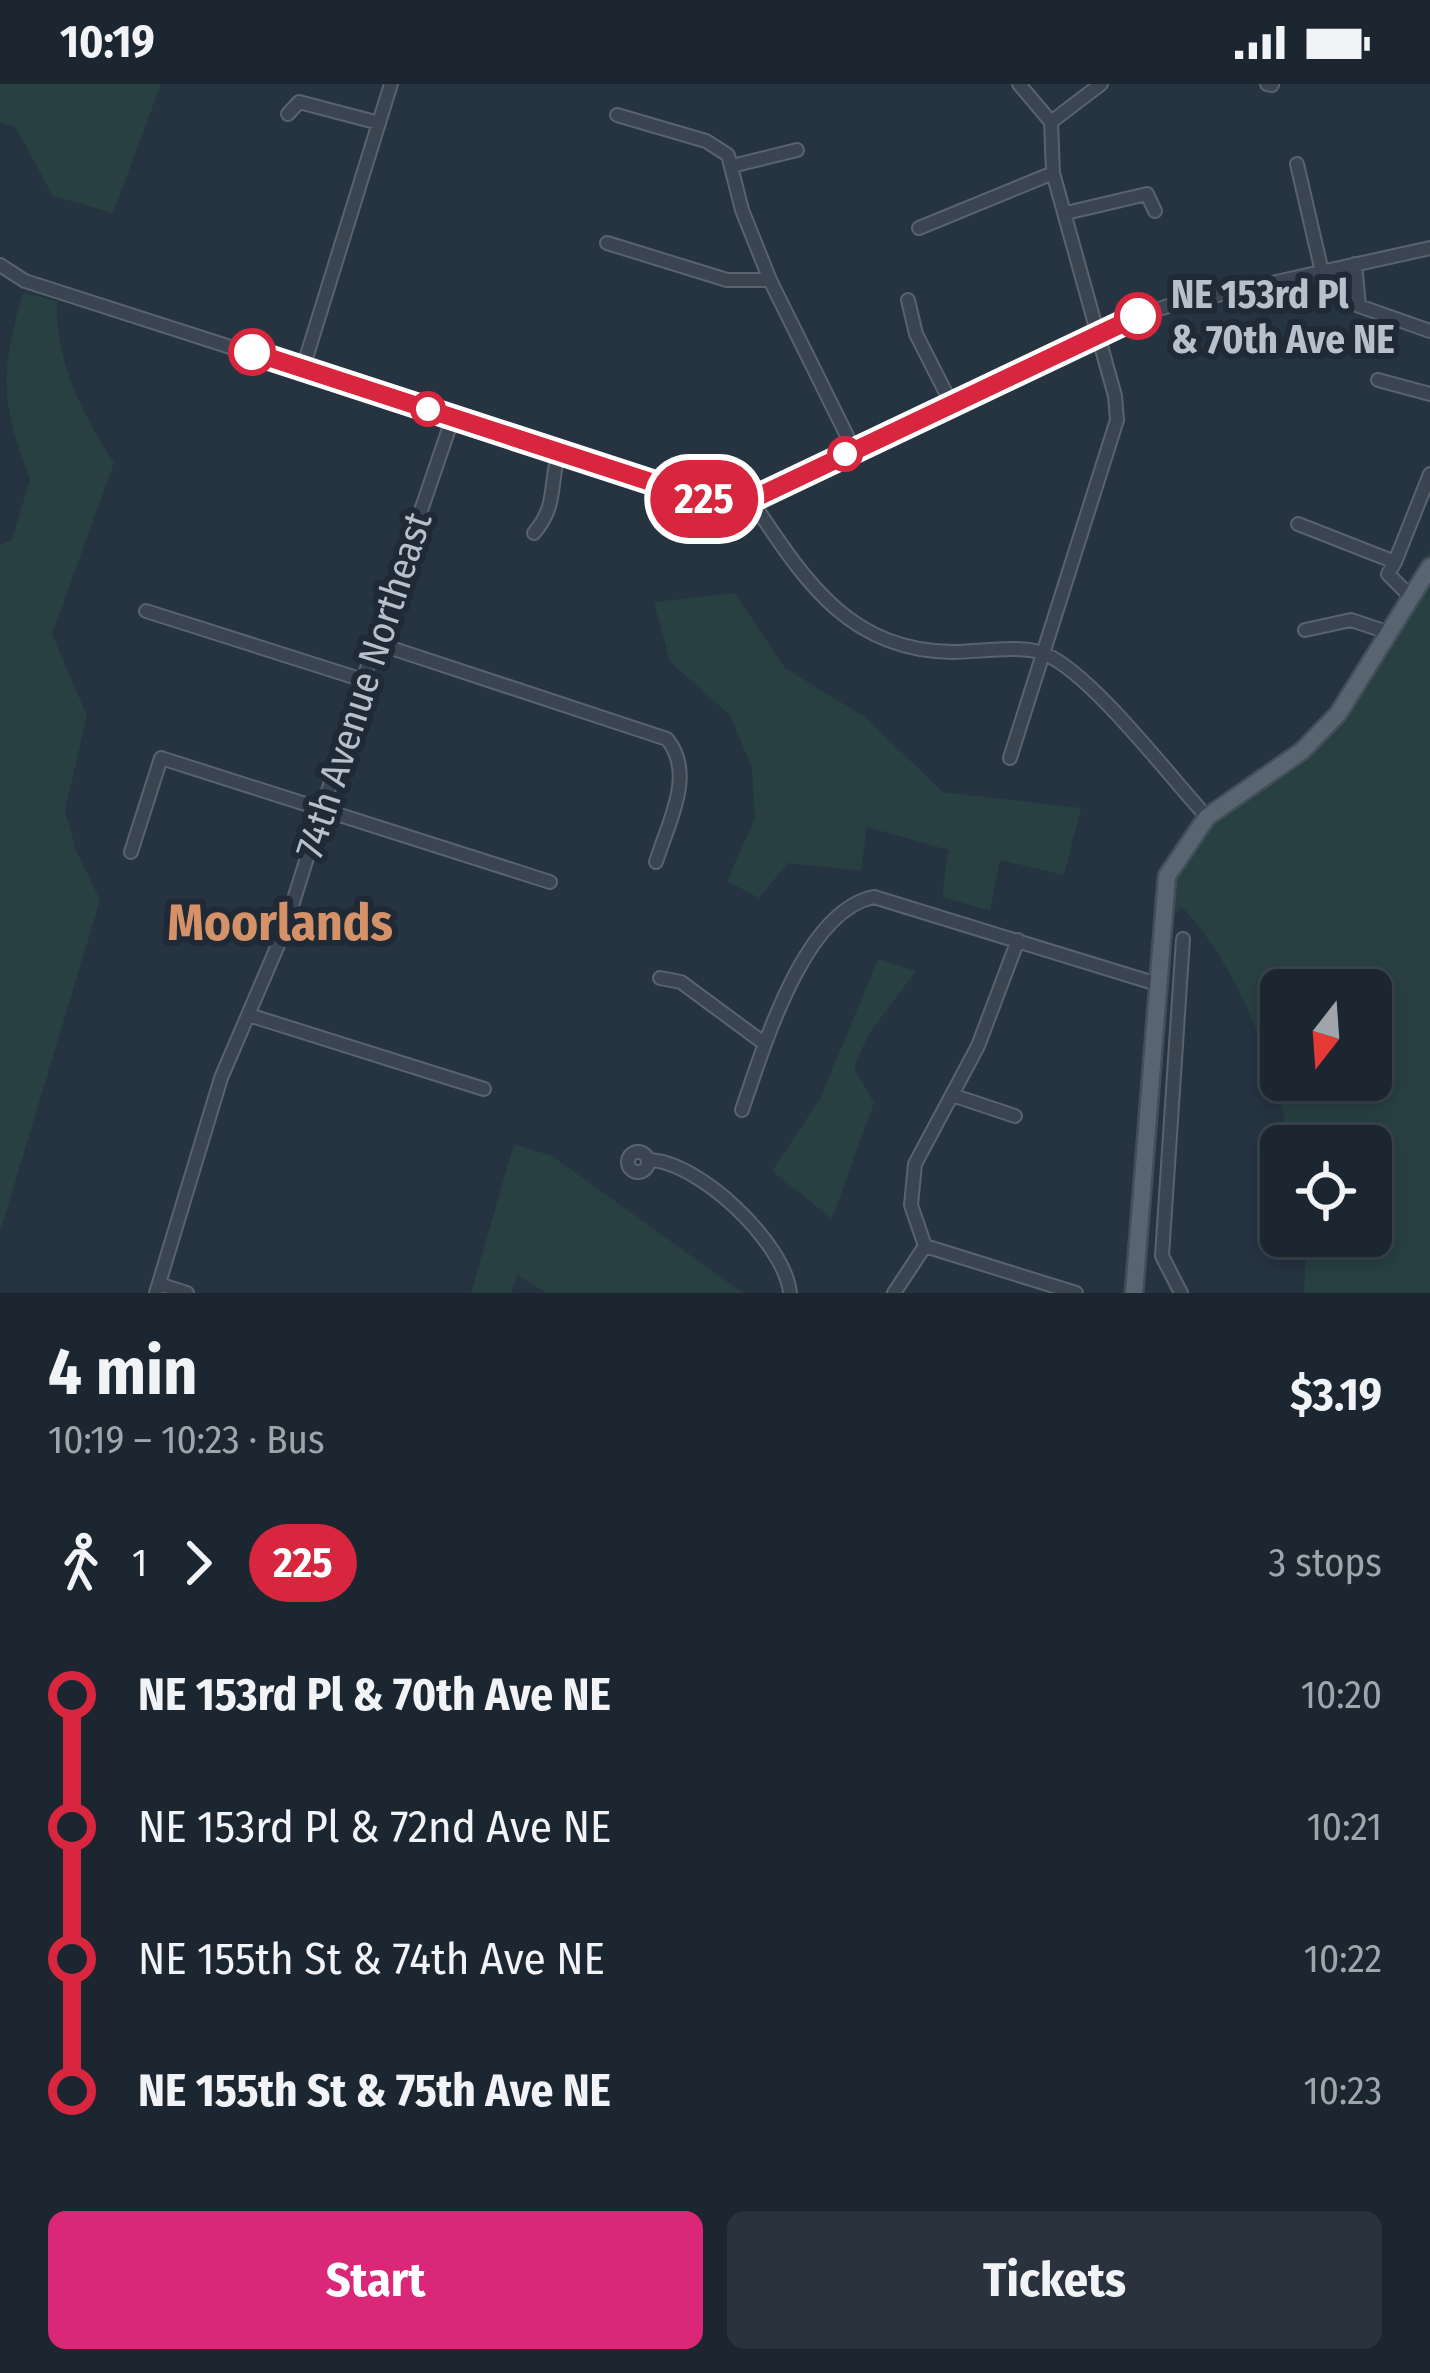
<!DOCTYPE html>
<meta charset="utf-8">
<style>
:root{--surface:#1c2631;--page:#29323d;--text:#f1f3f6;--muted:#a0a5ab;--line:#3a434d;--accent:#db2777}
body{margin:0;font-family:"Fira Sans Condensed",sans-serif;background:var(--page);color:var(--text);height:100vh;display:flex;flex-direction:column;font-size:45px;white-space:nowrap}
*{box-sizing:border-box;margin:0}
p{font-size:39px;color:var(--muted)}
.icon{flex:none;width:66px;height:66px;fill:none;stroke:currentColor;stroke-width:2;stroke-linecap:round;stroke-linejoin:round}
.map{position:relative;height:1209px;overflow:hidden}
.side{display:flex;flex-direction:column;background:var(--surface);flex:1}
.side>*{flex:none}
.badge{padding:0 24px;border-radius:39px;font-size:42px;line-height:78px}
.needle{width:78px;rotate:197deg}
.fabs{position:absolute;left:1260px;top:885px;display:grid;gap:24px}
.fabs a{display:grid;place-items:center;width:132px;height:132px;border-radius:18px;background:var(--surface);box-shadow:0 6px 18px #0003,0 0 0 3px var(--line);font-size:60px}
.map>.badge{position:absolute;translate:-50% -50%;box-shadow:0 0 0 6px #fff}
.legs{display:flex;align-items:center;gap:18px;height:132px;padding:0 48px;font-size:39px}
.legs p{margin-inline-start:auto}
.head{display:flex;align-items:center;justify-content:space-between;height:204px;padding:0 48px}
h1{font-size:66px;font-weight:700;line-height:90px}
.button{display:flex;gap:24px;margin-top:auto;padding:24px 48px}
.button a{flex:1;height:138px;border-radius:18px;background:var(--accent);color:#fff;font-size:48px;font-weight:700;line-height:138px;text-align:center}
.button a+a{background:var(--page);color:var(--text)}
ul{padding:0 48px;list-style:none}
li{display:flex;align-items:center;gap:42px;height:132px;font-size:45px}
li i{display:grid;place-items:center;width:18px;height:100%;margin:0 15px;background:currentColor}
li i::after{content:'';width:30px;height:30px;margin:-15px;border:9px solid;border-radius:50%;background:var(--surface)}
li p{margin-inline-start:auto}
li:first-child i{background:linear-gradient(#0000 50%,currentColor 0)}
li:last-child i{background:linear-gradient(currentColor 50%,#0000 0)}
.status{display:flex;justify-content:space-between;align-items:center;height:84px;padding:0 60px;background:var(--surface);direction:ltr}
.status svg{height:33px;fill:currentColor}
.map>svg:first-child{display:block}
</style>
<div class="status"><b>10:19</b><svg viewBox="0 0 49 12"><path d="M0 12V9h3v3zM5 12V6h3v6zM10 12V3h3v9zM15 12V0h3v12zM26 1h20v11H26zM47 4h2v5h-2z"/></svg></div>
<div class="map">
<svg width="1430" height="1209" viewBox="0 0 1430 1209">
<rect width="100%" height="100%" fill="#263341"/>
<!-- green -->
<path fill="#284042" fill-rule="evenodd" d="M0 0H161L113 129 53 112 16 44 0 38Z
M23 209 57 217C55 278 82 328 114 379L52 550 87 632 65 726 76 766 100 816 0 1148V461L12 456 30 395C0 317 0 290 23 209Z
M1430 466V1209H1304L1306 1152H1371V1062H1290C1275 981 1239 883 1182 823L1155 849C1161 761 1196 741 1264 693 1279 683 1296 674 1307 660 1357 601 1392 532 1430 466ZM1281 906H1371V996H1281Z
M735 509 785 584 865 633 943 708 1081 724 1064 791 1000 776 990 827 942 813 948 766 867 743 861 787 788 779 759 814 727 797 755 734 752 684 730 631 670 578 654 518Z
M878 875 916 887 868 951 854 984 874 1019 832 1135 772 1087 821 1013Z
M514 1060 552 1072 743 1209H547L517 1191 511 1209H471Z"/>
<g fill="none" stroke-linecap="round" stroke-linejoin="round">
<!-- minor casing -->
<g stroke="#58636e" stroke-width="16">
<path id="minor" d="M1019 0 1051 38
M1267 0 1272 1
M288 30 299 18 379 39
M617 31 706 57 728 71 742 126 770 196 854 366
M1051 38 1101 0
M1297 80 1322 188
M732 82 797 66
M1066 129 1147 110 1155 127
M919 144 1053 89
M607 159 727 196H770
M1355 180 1359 222 1430 247
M0 181 25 197 703 415 751 416 1110 242 1168 222 1430 164
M908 216 916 250 951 319
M303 284 391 0
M1378 296 1430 310
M751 416C804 495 848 567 953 568 978 568 1022 560 1045 570 1093 591 1169 692 1207 733
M1298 440 1395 478 1388 490 1412 514
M534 449C558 421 549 400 559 368
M1395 478 1430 390
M146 527 363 596
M1305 546 1351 536 1390 549
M376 559 667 655C696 690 668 739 656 778
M1010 674 1117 336 1115 312 1053 89 1051 38
M131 768 161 674 550 798
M660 894 681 898 765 960
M252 932 484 1005
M952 1011 1015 1032
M742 1026C763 966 803 827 874 813L1157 900
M628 1078a10 10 0 1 1 20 0a10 10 0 1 1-20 0Z
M648 1076C698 1076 785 1159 790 1209
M925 1162 1076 1209
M159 1200 187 1209
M156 1209 221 994 284 847 363 596 453 333
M894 1209 925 1162 911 1121 915 1080 978 962 1018 856
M1181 1209 1162 1172 1183 855"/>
</g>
<!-- major casing -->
<g stroke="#444e5a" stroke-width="21">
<path id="major" d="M1134 1209 1167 792 1207 733 1302 667 1338 630 1430 483"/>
</g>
<!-- minor -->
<use href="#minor" stroke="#3a4551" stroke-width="12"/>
<!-- major -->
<use href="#major" stroke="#596471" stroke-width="16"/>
</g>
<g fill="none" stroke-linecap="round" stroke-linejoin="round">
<!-- line-1 casing -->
<g stroke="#fff" stroke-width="27">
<path id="line-1" d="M252 268 703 415 751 416 1138 232"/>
</g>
<!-- line-1 -->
<use href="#line-1" stroke="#d7263d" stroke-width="18"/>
</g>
<!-- markers -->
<g fill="#fff" stroke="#d7263d" stroke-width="6">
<circle cx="1138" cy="232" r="21"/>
<circle cx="252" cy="268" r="21"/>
<circle cx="428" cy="325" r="15"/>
<circle cx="845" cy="370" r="15"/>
</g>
<g text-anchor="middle" stroke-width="12" stroke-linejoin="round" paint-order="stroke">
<!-- stop labels -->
<g font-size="39" font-weight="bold" fill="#b7c0cb" stroke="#1f2a36" text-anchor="start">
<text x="1171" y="224">NE 153rd Pl<tspan x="1171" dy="45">&amp; 70th Ave NE</tspan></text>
</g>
<!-- street labels -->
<g font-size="39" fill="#b7c0cb" stroke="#1f2a36">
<text transform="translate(363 601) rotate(-72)" y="14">74th Avenue Northeast</text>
</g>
<!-- district labels -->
<g font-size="51" font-weight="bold" fill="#d59269" stroke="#1f2a36">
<text x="280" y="856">Moorlands</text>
</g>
</g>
</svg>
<div class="fabs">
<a><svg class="needle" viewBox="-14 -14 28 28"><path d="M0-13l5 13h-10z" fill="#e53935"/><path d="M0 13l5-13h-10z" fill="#a0a5ab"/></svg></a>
<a><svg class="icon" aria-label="locate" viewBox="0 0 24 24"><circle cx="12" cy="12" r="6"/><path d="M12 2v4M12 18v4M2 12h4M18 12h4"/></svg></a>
</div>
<b class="badge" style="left:704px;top:415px;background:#d7263d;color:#fff">225</b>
</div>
<section class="side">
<div class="head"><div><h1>4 min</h1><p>10:19 – 10:23 · Bus</p></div><b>$3.19</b></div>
<div class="legs"><svg class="icon" aria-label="walk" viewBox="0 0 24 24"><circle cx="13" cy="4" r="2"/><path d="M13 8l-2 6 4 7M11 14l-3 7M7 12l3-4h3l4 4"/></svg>1<svg class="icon" aria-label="forward" viewBox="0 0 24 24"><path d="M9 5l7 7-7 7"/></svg><b class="badge" style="background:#d7263d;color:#fff">225</b><p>3 stops</p></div>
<ul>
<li><i style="color:#d7263d"></i><b>NE 153rd Pl &amp; 70th Ave NE</b><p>10:20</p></li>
<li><i style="color:#d7263d"></i><span>NE 153rd Pl &amp; 72nd Ave NE</span><p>10:21</p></li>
<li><i style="color:#d7263d"></i><span>NE 155th St &amp; 74th Ave NE</span><p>10:22</p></li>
<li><i style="color:#d7263d"></i><b>NE 155th St &amp; 75th Ave NE</b><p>10:23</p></li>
</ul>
<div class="button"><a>Start</a><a>Tickets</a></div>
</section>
